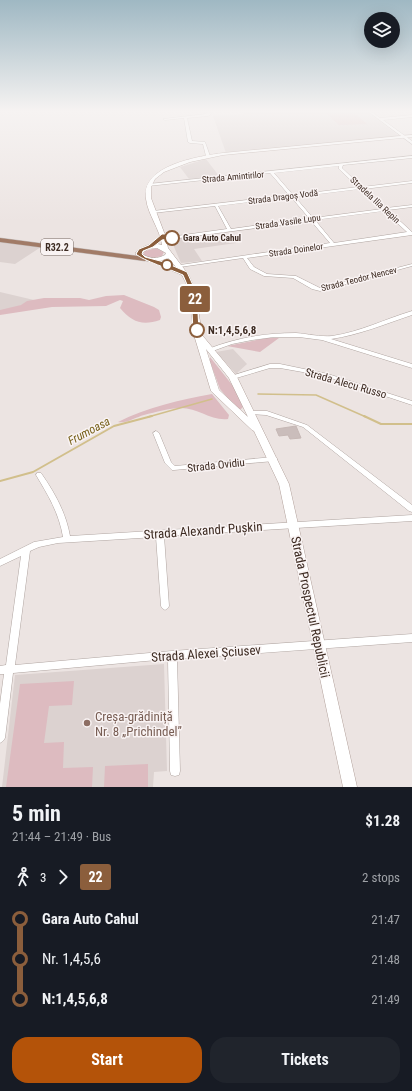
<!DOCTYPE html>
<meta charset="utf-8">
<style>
:root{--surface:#171b24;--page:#20242c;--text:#f1f3f6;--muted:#9ea1a6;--accent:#b45309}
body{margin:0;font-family:"Roboto Condensed",sans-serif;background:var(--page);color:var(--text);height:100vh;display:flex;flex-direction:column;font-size:15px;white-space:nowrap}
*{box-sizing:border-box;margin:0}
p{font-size:13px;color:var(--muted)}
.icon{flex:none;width:22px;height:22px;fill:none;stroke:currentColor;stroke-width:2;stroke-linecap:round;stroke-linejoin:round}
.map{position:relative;height:787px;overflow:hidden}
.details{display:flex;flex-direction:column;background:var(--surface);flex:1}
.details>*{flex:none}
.badge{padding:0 8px;border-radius:3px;font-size:14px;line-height:26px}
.fabs{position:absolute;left:364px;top:12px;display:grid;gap:8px}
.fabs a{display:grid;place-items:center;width:36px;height:36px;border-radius:50%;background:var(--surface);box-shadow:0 4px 16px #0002;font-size:20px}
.map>.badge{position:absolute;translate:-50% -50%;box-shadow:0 0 0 2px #fff}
.legs{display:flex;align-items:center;gap:6px;height:44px;padding:0 12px;font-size:13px}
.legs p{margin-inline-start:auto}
.head{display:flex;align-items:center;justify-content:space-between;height:68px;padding:0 12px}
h1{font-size:22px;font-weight:700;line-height:30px}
.button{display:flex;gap:8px;margin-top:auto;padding:8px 12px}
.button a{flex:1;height:46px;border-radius:16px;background:var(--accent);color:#fff;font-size:16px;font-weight:700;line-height:46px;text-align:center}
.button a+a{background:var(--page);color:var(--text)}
ul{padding:0 12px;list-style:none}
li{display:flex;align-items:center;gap:14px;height:40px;font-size:15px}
li i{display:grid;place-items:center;width:6px;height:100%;margin:0 5px;background:currentColor}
li i::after{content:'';width:10px;height:10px;margin:-5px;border:3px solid;border-radius:50%;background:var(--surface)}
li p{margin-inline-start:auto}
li:first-child i{background:linear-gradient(#0000 50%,currentColor 0)}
li:last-child i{background:linear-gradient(currentColor 50%,#0000 0)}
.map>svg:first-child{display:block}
</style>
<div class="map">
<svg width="412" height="787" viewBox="0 0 412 787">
<rect width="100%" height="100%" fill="#ece4e2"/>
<!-- built -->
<path fill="#dcd2d0" d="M242 112H368L399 136 226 153 213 116 244 114Z
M206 159 219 176 189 179 180 167Z
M188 237 192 243 227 239 228 241H235L236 243 194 249 202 261 181 263 171 240Z
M0 242 41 247 15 264 0 262Z
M0 292 34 300 12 309 0 312Z
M233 349 247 364 236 374 216 352Z
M164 664 167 771 154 772 153 787H2L15 675Z"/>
<!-- green -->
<path fill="#ddbbc0" d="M325 112H353L367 124 339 125Z
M156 248 164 252 162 256 152 258 143 255 145 251Z
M124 295 154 307 159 310 161 317 160 320C142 326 132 322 120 308L123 301 120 300 106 306 52 307 0 315V310L21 305 27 301 44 298H80L89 300 106 296Z
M267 338H279L260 352 227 346Z
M210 357 233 386 243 407 241 409H237L220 389 210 362Z
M212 394 229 415 228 419C211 421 198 408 181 408 169 408 156 412 144 415 136 417 126 424 118 422 147 407 180 400 212 394Z
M74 681 72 705 49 706 44 743 64 742 63 768 93 767 92 787H6L20 684Z
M148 764V787H104L105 766Z"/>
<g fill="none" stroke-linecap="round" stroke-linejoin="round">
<!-- stream-far1 -->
<path stroke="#d1bf8b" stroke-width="1.5" d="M258 394 316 395 366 417
M148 417 212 399"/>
<!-- stream -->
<path stroke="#d1bf8b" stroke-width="2" d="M364 416 381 424H412
M0 481 33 472 114 426 152 416"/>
</g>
<!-- building -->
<path fill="#cabdbb" stroke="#c6b8b5" d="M296 426 301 438 290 439 288 435 279 436 276 429Z"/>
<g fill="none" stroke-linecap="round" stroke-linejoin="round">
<!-- minor casing -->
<g stroke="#b0a5a1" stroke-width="1">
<path id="minor" d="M208 112H210L211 114 208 116 187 118 192 141 205 142 210 156 208 157 206 156 203 144 190 143 188 142 184 118 165 120 163 119 206 114Z
M369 112H372L380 118 412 115V117L383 120 412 141V144Z
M412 156V158L343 165 342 168 362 187 412 181V183L364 189 386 208 412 205V207L388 210 412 232V235L247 258 254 267 267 274 296 276 320 288 412 264V266L320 291 312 289 293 278 264 276 250 269 243 258 180 267 178 266 180 265 330 243 311 221 164 240 162 239V238L227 229 215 206 153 213 151 212 153 211 289 195 270 173 148 186 147 185 149 184ZM339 166V169L358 187 293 195 274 173ZM360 189 382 209 313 218 295 197ZM291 197 309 218 231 229 218 206ZM384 211 407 232 334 243 315 220Z
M412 311V315C385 324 359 335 331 339L412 364V368L322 340 299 337H274L252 340 232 344 210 352 207 350 208 349C236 338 265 333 296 333 308 334 320 337 332 336 360 332 385 319 412 311Z
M270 364H280L328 374 412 401V405L325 376 280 368H270L233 379 230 377 231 376Z
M251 411H267L307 425 412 505V512L409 511 303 427 266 415 249 414 248 413 249 412Z
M156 431 159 433 171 462 175 466 274 457H276L277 459 276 461H274L174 470H172L165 463 153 433Z
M37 473H41C55 493 66 513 70 536L412 515V521L164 536 169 606 168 608 165 610 162 608 161 606 156 537 58 543 39 547 30 551 15 665 172 651 412 634V642L177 659 180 771 179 775 175 776 171 775 170 771 168 659 13 673 5 738 3 741 0 743V704L4 674H0V666L6 665 21 556 0 566V559L34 542 63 537C59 513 48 495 36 475Z"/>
</g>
<!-- secondary casing -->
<g stroke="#b2a19b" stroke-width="1">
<path id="secondary" d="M412 135V137L223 155 190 162 164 172 155 179 151 187V198L165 235 168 248 188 274 195 289 202 335 237 377 289 484 357 787H343L279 484 254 431 252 430 211 391 194 335 189 289 182 275 152 262 143 260 136 255V252C143 246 153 242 162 245 160 229 148 215 146 199 140 165 200 156 223 153ZM157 248 166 253 165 255C157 259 150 259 142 254V253L148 249ZM168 258 176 267 160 261ZM206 349 229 378 248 417 219 390Z"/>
</g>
<!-- primary casing -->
<g stroke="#c5bfbd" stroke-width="1">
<path id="primary" d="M0 238 145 257 148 259 145 261 0 242Z"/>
</g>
<!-- minor -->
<use href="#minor" fill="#fff" fill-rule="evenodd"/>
<!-- secondary -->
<use href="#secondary" fill="#fff" fill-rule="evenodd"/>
<!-- primary -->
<use href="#primary" fill="#a17b67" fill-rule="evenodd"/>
</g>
<!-- sky -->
<linearGradient id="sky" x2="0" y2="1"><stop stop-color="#9fb8c3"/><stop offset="0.5" stop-color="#f6f3f2"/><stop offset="1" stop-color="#f6f3f2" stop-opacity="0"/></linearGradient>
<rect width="412" height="222" fill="url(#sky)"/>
<!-- line-1 -->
<path fill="#8b5e3c" stroke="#fff" d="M162 234H166L167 237 172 236 175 238 162 240 153 247 143 251 142 254 145 257 164 262 187 272 197 294 199 331 193 330 191 294 183 275C172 270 142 260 136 254L139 249 149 245Z"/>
<!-- markers -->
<g fill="#fff" stroke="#8b5e3c" stroke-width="2">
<circle cx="172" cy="238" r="7"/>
<circle cx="167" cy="265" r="5"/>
<circle cx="197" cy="330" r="7"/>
</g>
<circle fill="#8d6e63" stroke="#f9f3f3" stroke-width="1.5" cx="87" cy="723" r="4"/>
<g text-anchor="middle" stroke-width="3" stroke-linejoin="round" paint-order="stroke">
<!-- far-street labels -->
<g font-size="9" fill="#3d2b22" stroke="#f9f3f3">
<text transform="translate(233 177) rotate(-5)" y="3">Strada Amintirilor</text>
<text transform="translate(283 197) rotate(-7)" y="3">Strada Dragoș Vodă</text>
<text transform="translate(375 200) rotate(43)" y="3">Stradela Ilia Repin</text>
<text transform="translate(288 222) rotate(-8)" y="3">Strada Vasile Lupu</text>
<text transform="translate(296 250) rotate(-8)" y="3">Strada Doinelor</text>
<text transform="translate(359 279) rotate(-14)" y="3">Strada Teodor Nencev</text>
</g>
<!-- far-stop labels -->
<g font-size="9" font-weight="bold" fill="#3d2b22" stroke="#f9f3f3" text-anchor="start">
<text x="183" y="241">Gara Auto Cahul</text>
</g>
<!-- shield labels -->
<rect fill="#f9f3f3" stroke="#756761" stroke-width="1" x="41" y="239" width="32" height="16" rx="3"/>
<g font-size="10" font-weight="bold" fill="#3d2b22">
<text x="57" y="251">R32.2</text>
</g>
<!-- stop labels -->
<g font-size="11" font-weight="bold" fill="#3d2b22" stroke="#f9f3f3" text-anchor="start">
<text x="208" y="334">N:1,4,5,6,8</text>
</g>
<!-- street labels -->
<g font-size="11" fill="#3d2b22" stroke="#f9f3f3">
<text transform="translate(346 383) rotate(16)" y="4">Strada Alecu Russo</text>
<text transform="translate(216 465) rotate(-6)" y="4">Strada Ovidiu</text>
</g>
<!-- water labels -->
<g font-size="12" font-style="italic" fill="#79631d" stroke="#f9f3f3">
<text transform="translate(89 431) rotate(-28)" y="4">Frumoasa</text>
</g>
<!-- near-street labels -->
<g font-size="13" fill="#3d2b22" stroke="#f9f3f3">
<text transform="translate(203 530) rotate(-4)" y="5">Strada Alexandr Pușkin</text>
<text transform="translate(311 607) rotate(78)" y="5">Strada Prospectul Republicii</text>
<text transform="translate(206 653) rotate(-4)" y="5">Strada Alexei Șciusev</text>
</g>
<!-- near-education labels -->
<g font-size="13" fill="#785e54" stroke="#f9f3f3" text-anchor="start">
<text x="95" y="721">Creșa-grădiniță<tspan x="95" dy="15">Nr. 8 „Prichindel”</tspan></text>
</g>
</g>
</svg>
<div class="fabs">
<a><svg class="icon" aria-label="layers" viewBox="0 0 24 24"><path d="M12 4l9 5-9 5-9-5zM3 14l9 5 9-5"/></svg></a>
</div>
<b class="badge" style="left:195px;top:299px;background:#8b5e3c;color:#fff">22</b>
</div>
<section class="details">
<div class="head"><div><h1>5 min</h1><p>21:44 – 21:49 · Bus</p></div><b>$1.28</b></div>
<div class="legs"><svg class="icon" aria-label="walk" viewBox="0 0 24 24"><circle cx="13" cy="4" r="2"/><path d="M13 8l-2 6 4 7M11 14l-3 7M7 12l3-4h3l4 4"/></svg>3<svg class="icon" aria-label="forward" viewBox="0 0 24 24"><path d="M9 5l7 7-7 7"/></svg><b class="badge" style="background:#8b5e3c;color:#fff">22</b><p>2 stops</p></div>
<ul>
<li><i style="color:#8b5e3c"></i><b>Gara Auto Cahul</b><p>21:47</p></li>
<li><i style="color:#8b5e3c"></i><span>Nr. 1,4,5,6</span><p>21:48</p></li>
<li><i style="color:#8b5e3c"></i><b>N:1,4,5,6,8</b><p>21:49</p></li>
</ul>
<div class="button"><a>Start</a><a>Tickets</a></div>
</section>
